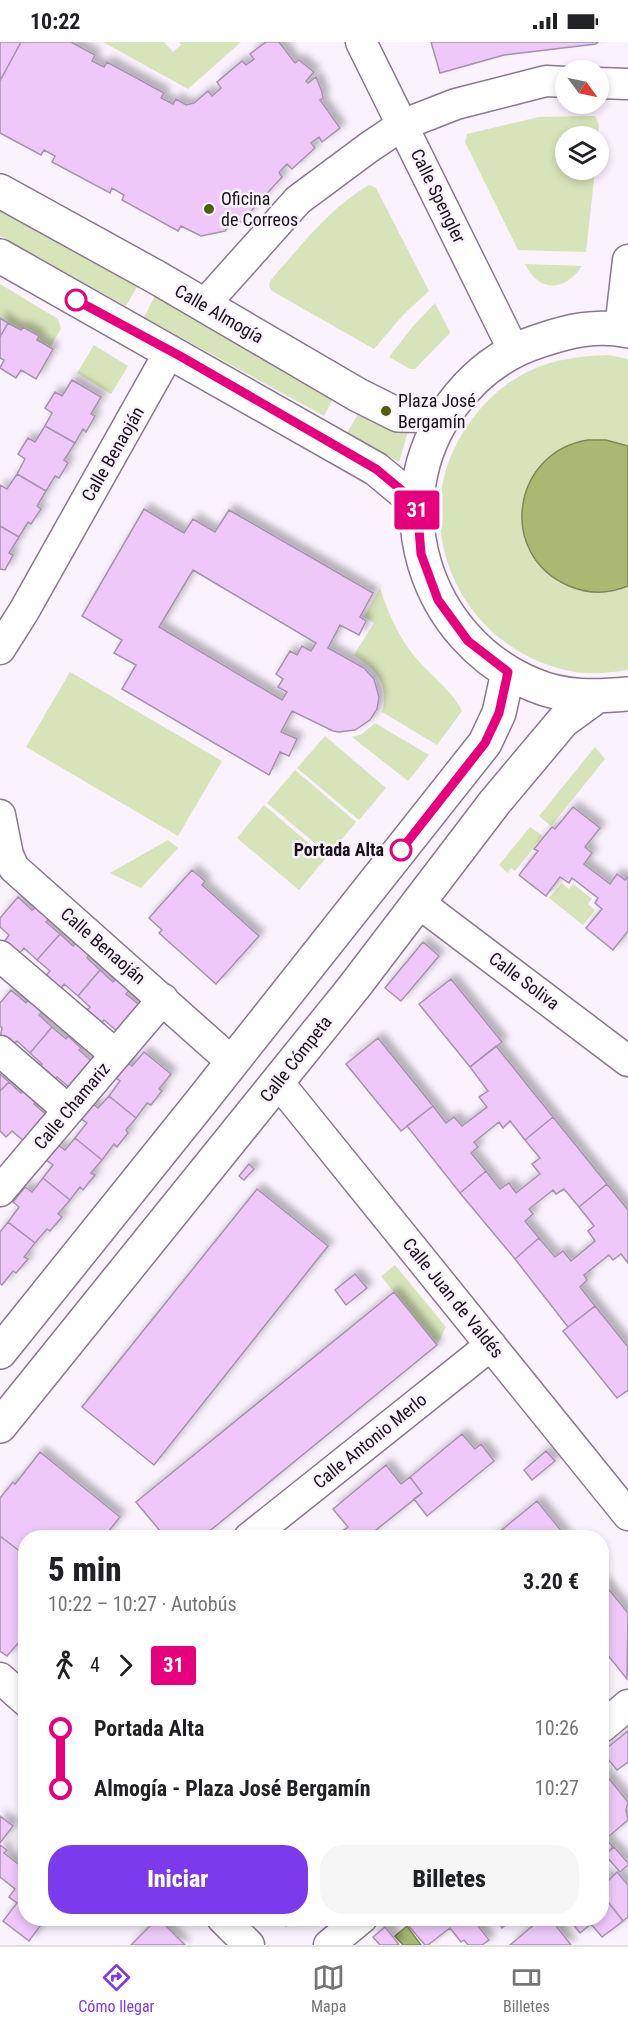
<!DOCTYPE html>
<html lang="es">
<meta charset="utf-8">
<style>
:root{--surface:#fff;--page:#f6f6f6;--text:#202124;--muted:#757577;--line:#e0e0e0;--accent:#7c3aed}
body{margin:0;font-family:"Roboto Condensed",sans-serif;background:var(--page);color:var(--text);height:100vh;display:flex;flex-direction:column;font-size:22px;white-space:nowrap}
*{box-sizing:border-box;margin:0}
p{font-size:20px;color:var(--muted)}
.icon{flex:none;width:33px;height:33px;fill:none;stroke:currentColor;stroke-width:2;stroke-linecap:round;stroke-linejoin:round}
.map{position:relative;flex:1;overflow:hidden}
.drawer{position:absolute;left:18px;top:1488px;width:591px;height:396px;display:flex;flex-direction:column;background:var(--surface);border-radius:24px;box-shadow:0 3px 9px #0003}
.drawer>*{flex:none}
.badge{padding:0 12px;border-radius:4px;font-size:21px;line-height:39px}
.needle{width:39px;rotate:123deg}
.controls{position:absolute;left:555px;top:18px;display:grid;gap:12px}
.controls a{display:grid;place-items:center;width:54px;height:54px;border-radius:50%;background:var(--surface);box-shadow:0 3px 9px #0003;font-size:30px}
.map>.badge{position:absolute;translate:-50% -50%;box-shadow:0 0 0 3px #fff}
.legs{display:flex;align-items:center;gap:9px;height:66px;padding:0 30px;font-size:20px}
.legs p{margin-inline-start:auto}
.head{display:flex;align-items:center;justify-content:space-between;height:102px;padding:0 30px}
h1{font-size:33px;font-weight:800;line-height:45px}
.cta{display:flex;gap:12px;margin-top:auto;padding:12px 30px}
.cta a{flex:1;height:69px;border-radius:24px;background:var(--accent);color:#fff;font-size:24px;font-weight:800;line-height:69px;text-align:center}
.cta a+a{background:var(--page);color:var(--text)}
ul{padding:0 30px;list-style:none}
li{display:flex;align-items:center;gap:21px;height:60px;font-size:22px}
li i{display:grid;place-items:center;width:9px;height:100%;margin:0 8px;background:currentColor}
li i::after{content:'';width:15px;height:15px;margin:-8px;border:4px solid;border-radius:50%;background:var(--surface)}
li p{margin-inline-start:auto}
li:first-child i{background:linear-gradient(#0000 50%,currentColor 0)}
li:last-child i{background:linear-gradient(currentColor 50%,#0000 0)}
.status{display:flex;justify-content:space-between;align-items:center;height:42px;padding:0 30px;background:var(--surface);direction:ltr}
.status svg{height:16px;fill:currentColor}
.tab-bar{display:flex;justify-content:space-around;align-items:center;height:84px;border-top:2px solid var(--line);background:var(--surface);font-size:16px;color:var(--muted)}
.tab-bar a{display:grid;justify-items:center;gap:3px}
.tab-bar .selected{color:var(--accent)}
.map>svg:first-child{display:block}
</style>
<div class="status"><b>10:22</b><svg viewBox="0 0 49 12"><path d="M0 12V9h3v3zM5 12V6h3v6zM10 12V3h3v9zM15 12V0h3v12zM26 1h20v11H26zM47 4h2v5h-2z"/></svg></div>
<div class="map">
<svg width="628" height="1903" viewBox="0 0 628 1903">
<defs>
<filter id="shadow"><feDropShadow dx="5.5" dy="-5.5" stdDeviation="3" flood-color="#0004"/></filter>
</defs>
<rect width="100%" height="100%" fill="#faf2fd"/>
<!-- green -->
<path fill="#d7e3b8" d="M103 0H164L173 10 181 3 179 0H241L188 47Z
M595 74 599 82 598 94H566V128H595L586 210 518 208 465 100 467 92 539 75Z
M369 143 376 146 429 249 403 273 374 307 272 249 269 244 270 239C300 205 329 166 369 143Z
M0 169 137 245 126 264 0 194Z
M525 222 582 224C565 250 539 251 525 222Z
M0 242 58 277 61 287 50 305 0 276Z
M155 254 333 357 324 374 144 275Z
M435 261 450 290 449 292 415 327H410L389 315 414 283Z
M94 303 128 324 111 352 77 331Z
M608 313 628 317V404C533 369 479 503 565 542 586 552 607 552 628 544V628C609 631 588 633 569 629 454 604 400 471 473 376 490 353 514 334 541 324 563 316 585 314 608 313Z
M359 370 409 386 399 420 347 391Z
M380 546C388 571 399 596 416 616 431 634 452 648 462 669L437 703 382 670C390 641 376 628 354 613L374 581 364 575Z
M70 630 222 719 178 794 26 705Z
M375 681 429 713 408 739 352 695 362 692Z
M325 694 386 746 359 778 297 726Z
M595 705 605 717 551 784 539 774Z
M295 728 356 780 329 813 267 761Z
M264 763 326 816 299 848 237 796Z
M530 785 543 794 515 829 511 826 508 831 499 823Z
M168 798 178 806 141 846 110 831Z
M562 841 569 847 573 842 592 857 588 862 595 868 583 883 549 856Z
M395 1223 446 1285 437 1303 381 1234Z"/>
<!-- water -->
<path fill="#a8ba72" stroke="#7d8758" stroke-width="1.5" d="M588 398H606L628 404V544C609 552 588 552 569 544 497 514 511 410 588 398Z
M407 1884 421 1903H403L395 1894Z"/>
<!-- building -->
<path fill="#edc8f9" stroke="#a592ac" stroke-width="1.5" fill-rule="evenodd" filter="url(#shadow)" d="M0 0H21L0 39Z
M21 0H71L95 13 92 19 104 25 107 20 164 51 161 56 173 62 176 57 186 63 194 61 208 49 212 54 221 46 217 40 242 19 246 23 254 17 250 12 266 0H279L295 21 299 18 314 30 306 39 308 41 316 35 322 50 323 56 320 58 340 86 322 100 319 95 311 101 315 106 292 127 287 122 279 130 282 135 241 180 236 176 225 189 201 194 181 184 178 189 122 158 124 153 112 146 110 151 52 120 55 114 44 108 41 113 0 91V39Z
M431 0H598L596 2 504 13 440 31Z
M0 276 8 281 0 295Z
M8 281 21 288 23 285 39 294 37 298 53 307 36 337 21 328 16 336 0 326 4 318 0 316V295Z
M72 338 101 355 91 372 95 374 86 390 83 387 75 401 45 384 52 371 45 366 55 350 62 354Z
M45 384 75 401 64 418 68 421 59 436 55 434 46 449 17 432 25 417 18 412 28 396 35 400Z
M17 432 46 449 37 464 41 467 31 482 28 480 19 495 0 484V443L7 447Z
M144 467 184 491 193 477 215 490 229 468 373 551 360 575 366 579 359 593 340 583 328 606 364 626 374 637 379 655 377 667 370 678 355 688 339 690 333 689 292 669 281 690 297 697 289 714 280 710 269 733 122 647 136 623 114 611 122 598 82 574ZM193 528 316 601 311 609 302 604 297 613 290 609 276 632 283 637 278 645 287 650 282 658 159 585Z
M0 484 19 495 9 511 13 513 5 528 0 527Z
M573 765 600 786 585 805 592 811 584 822 610 842 617 832 625 838 628 834V889L613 908 586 886 602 867 595 861 598 856 572 836 569 841 560 835 546 854 519 833 538 809 534 807 552 785 555 787Z
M192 828 205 839 202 843 259 894 216 942 159 891 162 888 149 876Z
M18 855 32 868 36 865 49 877 46 880 60 892 37 918 24 906 18 913 4 900 9 893 0 885V876Z
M60 892 73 904 76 901 89 913 87 916 100 928 78 954 64 942 59 949 44 936 50 929 37 918Z
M423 900 439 914 401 959 385 946Z
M100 928 113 940 116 937 129 948 126 952 141 964 118 990 104 978 98 984 84 971 90 965 78 954Z
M451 937 502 1000 470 1025 419 962Z
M11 948 26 961 28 958 42 970 39 973 52 985 30 1011 17 999 11 1005 0 996 2 986 0 984V961Z
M52 985 66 997 68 994 81 1006 79 1008 94 1021 71 1047 57 1035 51 1041 36 1028 42 1022 30 1011Z
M378 996 433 1064 401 1089 346 1022Z
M496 1004 553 1075 525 1098 510 1079 503 1086 499 1080 474 1100 478 1105 471 1111 486 1129 460 1151 407 1084 433 1064 446 1081 454 1075 462 1084 487 1065 479 1055 488 1049 470 1025Z
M144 1010 171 1032 159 1047 162 1049 151 1063 147 1061 136 1076 109 1054 120 1039 113 1034 125 1019 132 1024Z
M0 1032 9 1040 0 1049Z
M9 1040 21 1051 24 1048 37 1059 34 1062 49 1075 26 1101 12 1089 6 1095 0 1089V1049Z
M109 1054 136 1076 126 1088 128 1091 117 1105 114 1102 102 1118 75 1096 87 1081 80 1076 92 1061 98 1066Z
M553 1075 607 1142 579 1165 564 1147 556 1152 553 1148 529 1167 533 1172 525 1179 539 1196 515 1217 460 1151 486 1129 500 1147 509 1141 516 1151 540 1132 532 1122 540 1116 525 1098Z
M75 1096 102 1118 91 1131 95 1133 83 1148 80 1145 70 1158 43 1136 53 1123 46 1118 58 1103 65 1108Z
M249 1122 254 1127 244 1138 239 1134Z
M43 1136 70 1158 58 1172 62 1175 50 1189 47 1187 35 1201 8 1180 19 1165 13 1160 25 1145 32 1150Z
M607 1142 628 1168V1221L621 1212 613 1218 609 1213 584 1233 587 1238 580 1245 595 1264 568 1285 515 1217 539 1196 555 1215 563 1209 571 1219 595 1199 588 1189 594 1184 579 1165Z
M257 1147 328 1204 154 1423 82 1365Z
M8 1180 35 1201 24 1215 28 1217 16 1231 13 1229 2 1243 0 1241V1190Z
M355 1232 367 1246 346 1263 335 1248Z
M394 1250 437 1303 201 1496H166L136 1460Z
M595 1264 628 1305V1348L617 1356 563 1289Z
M462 1392 475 1407 481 1402 494 1419 427 1474 414 1457 422 1451 410 1435Z
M546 1409 555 1419 532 1438 524 1428Z
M40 1410 120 1475 103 1496H26V1514L0 1494V1456L13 1440 15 1442Z
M386 1423 401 1442 410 1435 422 1451 366 1496H345L341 1490 348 1485 333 1467Z
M537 1459 567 1496H492Z
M0 1494 26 1514V1592L7 1614 0 1609Z
M602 1539 628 1571 627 1637 602 1606Z
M628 1689V1720L617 1728 602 1710Z
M602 1728 628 1760 626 1768 628 1778 608 1795 602 1787Z
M0 1774 13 1784 0 1801Z
M602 1792 613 1805 605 1813 602 1809Z
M0 1803 7 1808 4 1811 26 1828V1876H46L29 1899 3 1879 17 1861 9 1855 15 1847 0 1835Z
M614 1805 628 1821V1823L620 1830 605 1813Z
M617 1830 628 1843V1875L623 1879 602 1852V1831L608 1839Z
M602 1852 623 1879 602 1895 591 1882 580 1891 568 1876H602Z
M158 1876 185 1903H131Z
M279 1876H296L286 1884Z
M402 1876H420L422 1878 424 1876H472L489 1898 482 1903H468L464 1898 461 1900 450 1886 428 1903H425Z
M495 1876H514L502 1886Z
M542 1876H550L571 1903H510Z
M385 1885 397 1900 399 1903H380L373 1895Z"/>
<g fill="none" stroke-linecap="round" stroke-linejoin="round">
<!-- street casing -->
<g stroke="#8a7790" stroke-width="33">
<path id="street" d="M361 0 514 309
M598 41 628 42
M204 263 298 158 368 106 402 83 456 62 546 39 566 40
M620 287 628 218
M0 607 24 569 170 309
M0 773 8 813 14 826 232 1020
M419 861 628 1019
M0 914 115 1012
M0 1009 68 1068
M278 1040 628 1473
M0 1149 163 957
M249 1496 491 1303
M0 1636 26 1659
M602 1685 628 1663
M222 1876 249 1903
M329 1903 362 1876"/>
</g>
<!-- secondary casing -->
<g stroke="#8a7790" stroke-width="36">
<path id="secondary" d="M0 149 156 235 358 353 398 373 444 374
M0 214 376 427 417 461
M628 289C598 282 568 289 539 299 504 310 474 333 452 363 380 460 424 598 534 643 564 656 596 655 628 652
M0 1310 200 1061 485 701 499 671 508 630
M0 1384 354 945 495 760 563 679 596 655"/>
</g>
<!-- street -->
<use href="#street" stroke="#fff" stroke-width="30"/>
<!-- secondary -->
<use href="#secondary" stroke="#fff" stroke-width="33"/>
</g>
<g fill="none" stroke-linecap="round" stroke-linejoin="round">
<!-- line-1 casing -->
<g stroke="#fff" stroke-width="14">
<path id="line-1" d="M76 258 180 314 376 427 417 461 421 512 438 558 468 599 508 630 499 671 485 701 401 808"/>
</g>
<!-- line-1 -->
<use href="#line-1" stroke="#e6007e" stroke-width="9"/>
</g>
<!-- markers -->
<g fill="#506001" stroke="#faf2fd" stroke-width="2">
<circle cx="209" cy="167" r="6"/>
<circle cx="386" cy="369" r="6"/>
</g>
<g fill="#fff" stroke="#e6007e" stroke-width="3">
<circle cx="76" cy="258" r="10"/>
<circle cx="401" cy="808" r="10"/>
</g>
<g text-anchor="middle" stroke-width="5" stroke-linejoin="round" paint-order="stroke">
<!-- street labels -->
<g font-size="18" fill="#18101a" stroke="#faf2fd">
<text transform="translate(438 154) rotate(64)" y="6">Calle Spengler</text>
<text transform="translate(219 272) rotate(30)" y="6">Calle Almogía</text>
<text transform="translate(113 412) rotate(-60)" y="6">Calle Benaoján</text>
<text transform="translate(103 904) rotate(41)" y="6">Calle Benaoján</text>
<text transform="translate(524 939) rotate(37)" y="6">Calle Soliva</text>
<text transform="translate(296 1017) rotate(-52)" y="6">Calle Cómpeta</text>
<text transform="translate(72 1064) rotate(-50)" y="6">Calle Chamariz</text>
<text transform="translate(453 1256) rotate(51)" y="6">Calle Juan de Valdés</text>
<text transform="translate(370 1399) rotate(-39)" y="6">Calle Antonio Merlo</text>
</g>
<!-- poi labels -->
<g font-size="18" fill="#18101a" stroke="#faf2fd" text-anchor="start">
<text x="221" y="163">Oficina<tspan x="221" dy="21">de Correos</tspan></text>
<text x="398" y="365">Plaza José<tspan x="398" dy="21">Bergamín</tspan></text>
</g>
<!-- stop labels -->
<g font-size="18" font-weight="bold" fill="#18101a" stroke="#faf2fd" text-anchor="end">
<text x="384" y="814">Portada Alta</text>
</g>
</g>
</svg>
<div class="controls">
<a><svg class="needle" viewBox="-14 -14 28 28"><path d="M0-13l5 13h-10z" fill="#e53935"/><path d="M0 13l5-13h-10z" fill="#757577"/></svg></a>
<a><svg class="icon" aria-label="layers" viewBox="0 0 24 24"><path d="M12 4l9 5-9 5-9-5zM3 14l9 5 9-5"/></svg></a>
</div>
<b class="badge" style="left:417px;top:468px;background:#e6007e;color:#fff">31</b>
<section class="drawer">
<div class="head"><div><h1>5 min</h1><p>10:22 – 10:27 · Autobús</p></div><b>3.20 €</b></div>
<div class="legs"><svg class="icon" aria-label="walk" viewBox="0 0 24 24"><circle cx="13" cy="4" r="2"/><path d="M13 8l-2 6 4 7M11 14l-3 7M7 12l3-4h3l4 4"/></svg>4<svg class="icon" aria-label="forward" viewBox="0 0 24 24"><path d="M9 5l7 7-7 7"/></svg><b class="badge" style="background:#e6007e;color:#fff">31</b></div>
<ul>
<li><i style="color:#e6007e"></i><b>Portada Alta</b><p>10:26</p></li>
<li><i style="color:#e6007e"></i><b>Almogía - Plaza José Bergamín</b><p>10:27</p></li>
</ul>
<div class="cta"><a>Iniciar</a><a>Billetes</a></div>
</section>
</div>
<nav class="tab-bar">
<a class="selected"><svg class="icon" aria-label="directions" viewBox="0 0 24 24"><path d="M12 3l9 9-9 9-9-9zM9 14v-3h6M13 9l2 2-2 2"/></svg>Cómo llegar</a>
<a><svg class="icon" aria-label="map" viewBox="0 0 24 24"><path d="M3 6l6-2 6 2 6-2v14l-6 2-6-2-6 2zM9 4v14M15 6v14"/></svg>Mapa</a>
<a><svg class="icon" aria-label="tickets" viewBox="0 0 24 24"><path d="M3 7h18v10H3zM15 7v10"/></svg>Billetes</a>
</nav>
